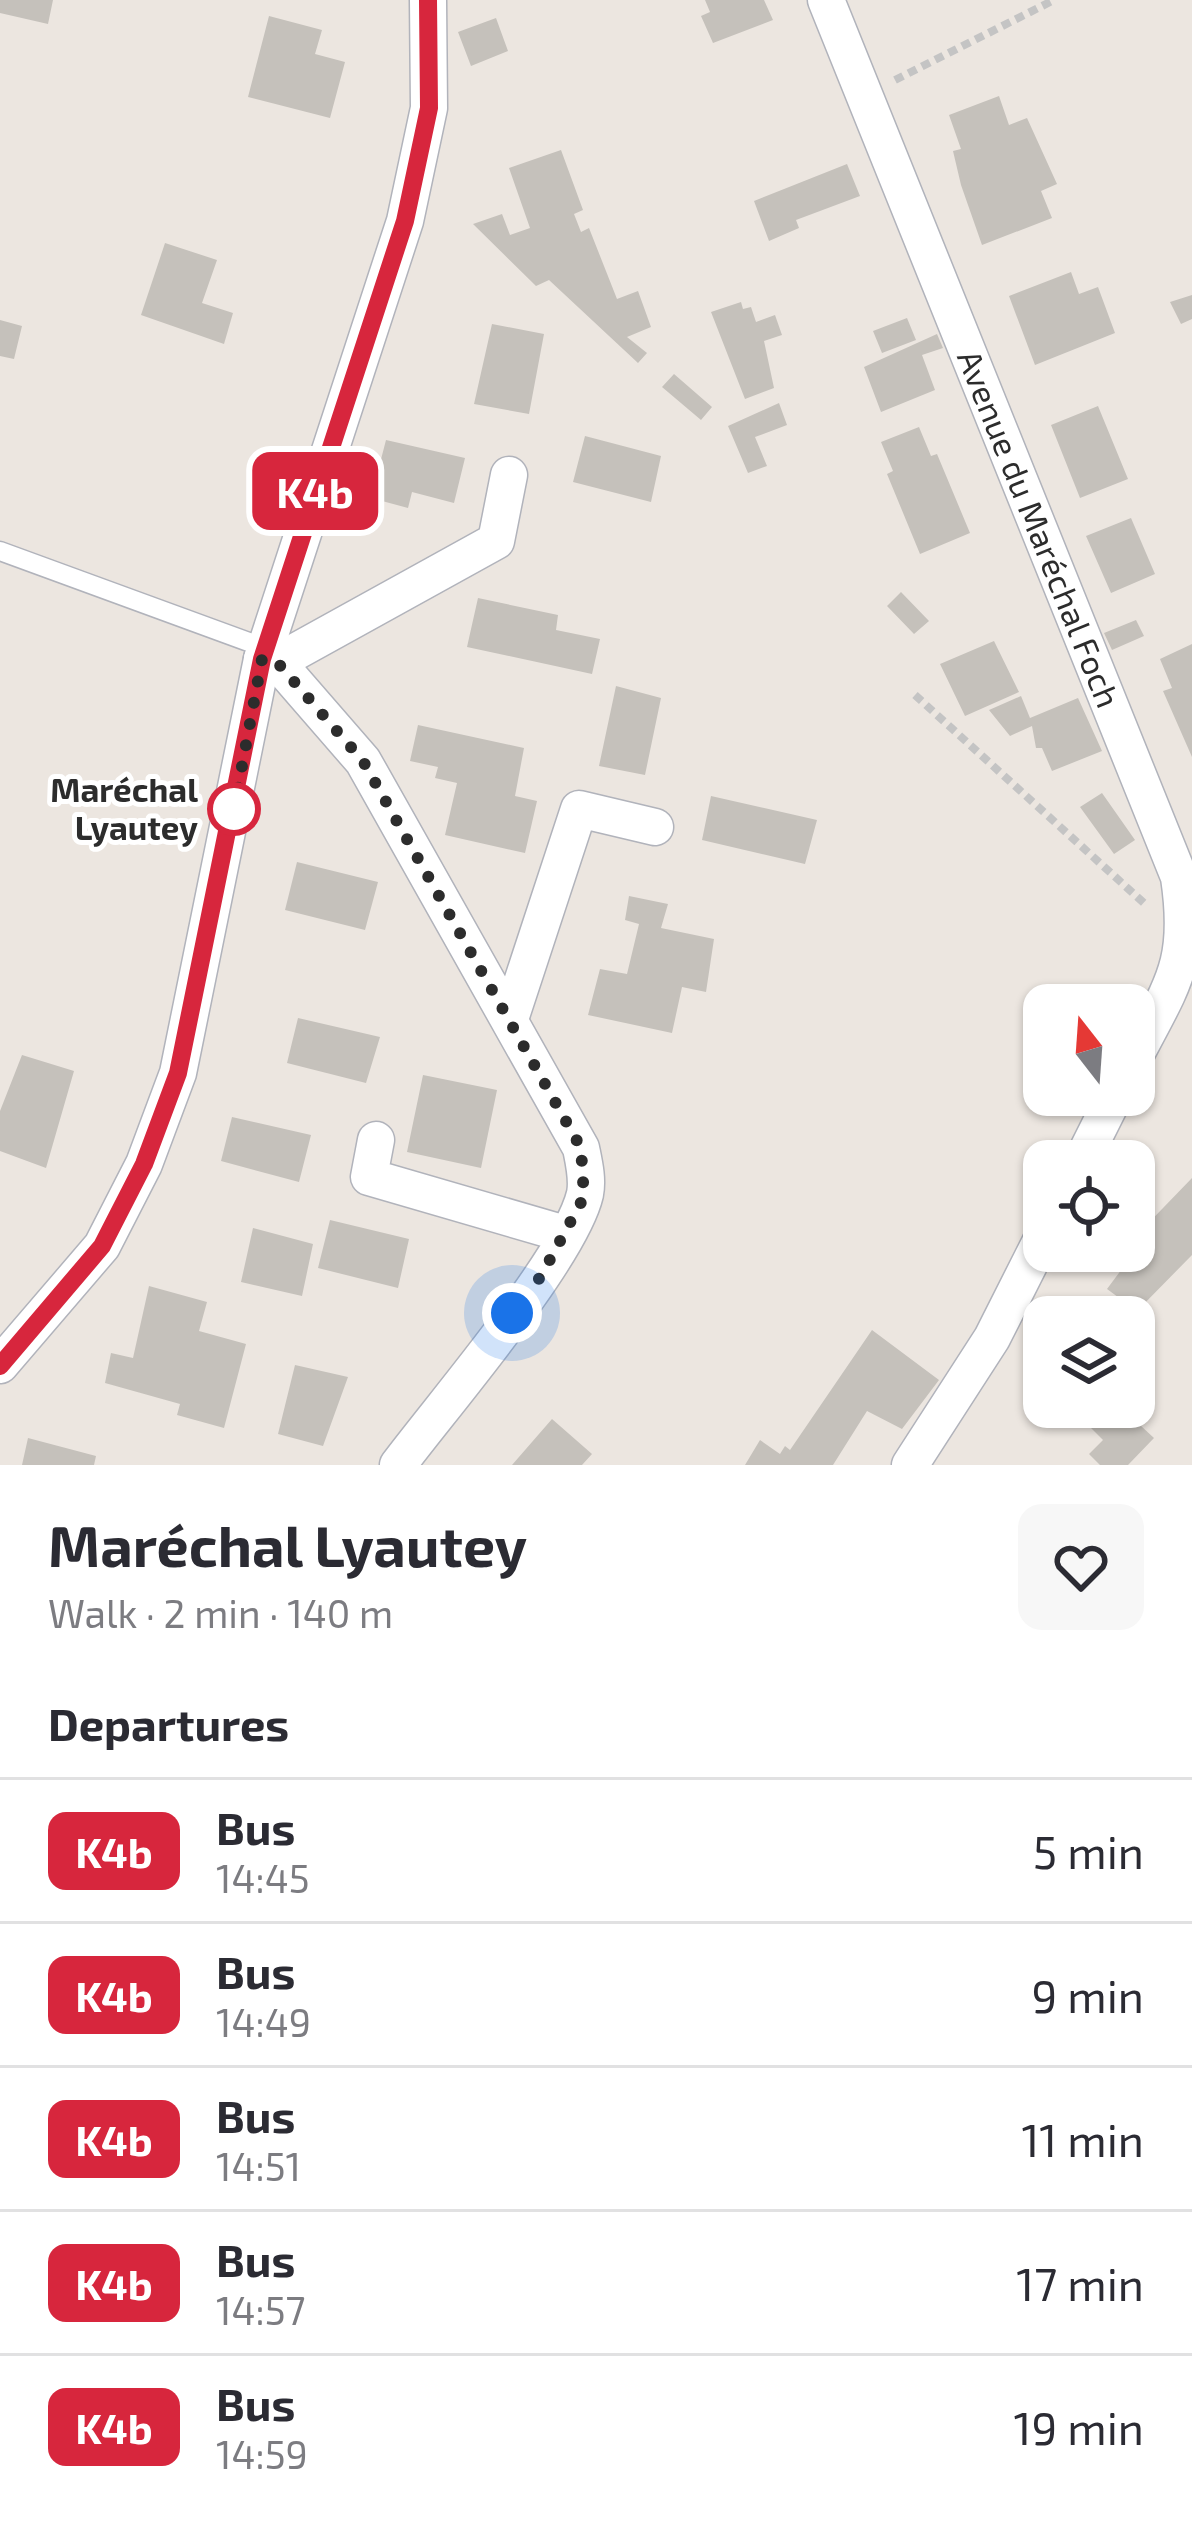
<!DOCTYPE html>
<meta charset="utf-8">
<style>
:root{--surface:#fff;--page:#f7f7f7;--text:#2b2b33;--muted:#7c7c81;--line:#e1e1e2}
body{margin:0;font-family:"Exo 2",sans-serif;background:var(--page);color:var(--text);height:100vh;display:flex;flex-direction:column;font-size:45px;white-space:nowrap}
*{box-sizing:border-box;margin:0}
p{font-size:39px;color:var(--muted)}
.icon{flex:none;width:66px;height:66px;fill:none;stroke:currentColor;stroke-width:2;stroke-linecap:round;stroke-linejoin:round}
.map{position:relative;height:1465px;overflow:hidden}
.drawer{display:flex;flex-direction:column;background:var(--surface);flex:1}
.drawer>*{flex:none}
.badge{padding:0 24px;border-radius:18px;font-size:42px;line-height:78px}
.needle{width:78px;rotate:343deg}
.tools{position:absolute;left:1023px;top:984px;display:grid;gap:24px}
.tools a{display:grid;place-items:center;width:132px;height:132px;border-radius:24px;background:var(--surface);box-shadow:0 3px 9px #0004;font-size:60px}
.you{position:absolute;width:60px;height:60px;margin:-30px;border:9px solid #fff;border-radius:50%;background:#1a73e8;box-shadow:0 0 0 18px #1a73e833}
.map>.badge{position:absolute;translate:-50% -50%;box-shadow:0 0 0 6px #fff}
h2{padding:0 48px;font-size:45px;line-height:108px}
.round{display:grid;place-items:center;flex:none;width:126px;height:126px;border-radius:24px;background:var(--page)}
.head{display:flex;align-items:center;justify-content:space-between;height:204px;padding:0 48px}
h1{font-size:57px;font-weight:700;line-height:90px}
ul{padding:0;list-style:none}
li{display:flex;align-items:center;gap:36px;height:144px;padding:0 48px;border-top:3px solid var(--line)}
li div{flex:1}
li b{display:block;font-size:45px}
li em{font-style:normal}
li .badge{min-width:132px;font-weight:700;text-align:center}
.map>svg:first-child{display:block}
</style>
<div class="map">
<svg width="1192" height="1465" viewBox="0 0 1192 1465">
<rect width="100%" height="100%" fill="#ece6e0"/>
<!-- building -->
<path fill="#c5c1bb" d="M0 0H53L48 24 0 13Z
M705 0H764L773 20 713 43 701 16 710 12Z
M269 16 322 30 315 54 345 62 330 118 248 97Z
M496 18 508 51 471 66 458 32Z
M999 96 1009 125 1027 118 1057 184 1041 191 1052 218 982 245 961 185 953 151 961 149 949 115Z
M561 150 583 210 574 214 581 232 589 228 617 299 638 291 651 327 627 337 647 353 638 363 549 280 536 286 473 224 502 214 510 235 530 228 509 168Z
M847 164 860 196 796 220 799 228 769 241 754 201Z
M165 243 217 260 202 303 233 313 224 344 141 315Z
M1071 272 1079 294 1098 287 1115 333 1035 365 1009 296Z
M1192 295V319L1181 324 1170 302Z
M741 302 743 309 751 307 756 322 775 315 782 335 764 341 774 388 745 399 711 312Z
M907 318 916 340 882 353 873 331Z
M0 320 22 326 14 359 0 356Z
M492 324 544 334 529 414 474 404Z
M937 334 943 348 922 355 935 390 881 412 864 367Z
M674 374 712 407 701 420 662 387Z
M779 403 787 425 755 437 767 466 748 473 728 426Z
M1098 406 1128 479 1080 498 1051 425Z
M919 427 931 456 937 454 970 533 920 554 887 474 893 471 881 442Z
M585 436 661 456 651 502 573 482Z
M386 440 465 458 454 503 412 492 408 508 371 498Z
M1131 518 1155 574 1111 593 1086 536Z
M901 592 929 621 914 634 887 606Z
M478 598 558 615 556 630 600 639 592 674 467 647Z
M1136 620 1144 636 1112 650 1104 633Z
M994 641 1019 692 965 716 940 664Z
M1192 644V757L1163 691 1172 688 1160 659Z
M616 686 661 698 645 775 599 766Z
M1021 696 1030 718 1078 698 1102 751 1052 771 1042 748H1036L1032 726 1010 736 989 710Z
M418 725 524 748 515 796 537 801 525 853 445 835 457 783 435 778 438 767 410 761Z
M1102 793 1135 840 1114 854 1080 807Z
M711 796 817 820 805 864 702 840Z
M297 862 378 882 365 930 285 910Z
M629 896 668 904 661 928 714 939 706 992 682 987 672 1033 588 1015 600 969 627 974 639 924 625 920Z
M298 1018 380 1037 366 1083 287 1063Z
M22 1055 74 1071 46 1168 0 1151V1111Z
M423 1075 497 1090 481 1168 407 1152Z
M232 1117 311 1135 299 1182 221 1161Z
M1192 1178V1255L1137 1311 1107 1289 1139 1246 1134 1238Z
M330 1220 409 1239 398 1288 318 1268Z
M253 1228 313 1244 302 1296 241 1282Z
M149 1286 207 1302 199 1331 246 1344 224 1428 177 1415 180 1404 105 1383 111 1353 133 1358Z
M872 1330 939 1380 902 1429 867 1411 833 1465H745L760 1440 780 1454 785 1446 790 1450Z
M295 1365 348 1377 323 1446 278 1434Z
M1070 1407H1133L1127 1413 1154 1438 1128 1465H1100L1089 1454 1103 1440Z
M552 1419 592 1454 582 1465H512Z
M28 1438 96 1456 94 1465H22Z"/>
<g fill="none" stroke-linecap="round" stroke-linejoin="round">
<!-- lane casing -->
<g stroke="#b1b3bb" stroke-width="21">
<path id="lane" d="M0 551 265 648"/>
</g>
<!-- street casing -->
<g stroke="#b1b3bb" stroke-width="39">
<g id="street">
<path id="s1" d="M826 0 1179 877C1192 964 1172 984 1134 1058"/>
<path d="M262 659 277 662 363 761 581 1148C584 1163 588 1179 585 1194 570 1258 442 1406 398 1465"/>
<path d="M277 662 496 541 509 475"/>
<path d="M510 1019 579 809 655 827"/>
<path d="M376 1140 369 1177 565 1234"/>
<path d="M1082 1161 1115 1095"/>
<path d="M0 1365 102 1246 144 1164 178 1073 262 659 405 221 429 108 428 0"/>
<path d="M910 1465 992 1338 1044 1235"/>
</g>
</g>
<!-- path -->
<path stroke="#c4c4c4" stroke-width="8" stroke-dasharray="9 6" stroke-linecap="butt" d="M895 80 1054 0
M915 695 1145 904"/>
<!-- lane -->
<use href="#lane" stroke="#fff" stroke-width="18"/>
<!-- street -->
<use href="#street" stroke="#fff" stroke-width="36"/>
</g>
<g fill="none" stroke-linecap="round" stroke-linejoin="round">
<!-- line casing -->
<g stroke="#fff" stroke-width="27">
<path id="line" d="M0 1366 102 1246 144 1164 178 1073 262 659 405 221 429 108 428 0"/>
</g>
<!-- line -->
<use href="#line" stroke="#d7263d" stroke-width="18"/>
<!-- walk -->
<path stroke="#2c2c2c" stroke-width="12" stroke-dasharray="0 21.6" d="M234 809 262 659 277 662 363 761 581 1148 584 1197 541 1276 512 1313"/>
</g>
<!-- markers -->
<circle fill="#fff" stroke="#d7263d" stroke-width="6" cx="234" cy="809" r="24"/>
<g text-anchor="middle" stroke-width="10" stroke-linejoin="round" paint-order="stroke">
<!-- street labels -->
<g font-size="33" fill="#2c2c2c" stroke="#fff">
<text dy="12" stroke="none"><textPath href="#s1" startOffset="570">Avenue du Maréchal Foch</textPath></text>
</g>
<!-- stop labels -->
<g font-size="33" font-weight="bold" fill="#2c2c2c" stroke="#fff" text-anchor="end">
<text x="198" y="802">Maréchal<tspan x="198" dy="38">Lyautey</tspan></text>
</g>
</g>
</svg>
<div class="tools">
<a><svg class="needle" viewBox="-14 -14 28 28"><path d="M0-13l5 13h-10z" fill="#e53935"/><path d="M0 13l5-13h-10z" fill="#7c7c81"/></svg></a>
<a><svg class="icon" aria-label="locate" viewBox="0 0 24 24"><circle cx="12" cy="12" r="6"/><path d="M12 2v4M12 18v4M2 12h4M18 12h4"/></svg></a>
<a><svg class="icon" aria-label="layers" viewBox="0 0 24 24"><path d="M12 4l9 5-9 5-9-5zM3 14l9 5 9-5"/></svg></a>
</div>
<div class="you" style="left:512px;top:1313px"></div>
<b class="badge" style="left:315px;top:491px;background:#d7263d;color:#fff">K4b</b>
</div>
<section class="drawer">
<div class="head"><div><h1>Maréchal Lyautey</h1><p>Walk · 2 min · 140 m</p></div><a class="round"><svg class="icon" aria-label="heart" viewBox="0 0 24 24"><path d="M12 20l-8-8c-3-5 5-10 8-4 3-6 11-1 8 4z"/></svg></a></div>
<h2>Departures</h2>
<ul>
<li><span class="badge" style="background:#d7263d;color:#fff">K4b</span><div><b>Bus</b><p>14:45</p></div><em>5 min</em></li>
<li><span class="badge" style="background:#d7263d;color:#fff">K4b</span><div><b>Bus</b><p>14:49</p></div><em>9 min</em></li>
<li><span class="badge" style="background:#d7263d;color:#fff">K4b</span><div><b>Bus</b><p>14:51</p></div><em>11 min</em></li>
<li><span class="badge" style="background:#d7263d;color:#fff">K4b</span><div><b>Bus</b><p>14:57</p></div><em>17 min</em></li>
<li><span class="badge" style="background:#d7263d;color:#fff">K4b</span><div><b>Bus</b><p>14:59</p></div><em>19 min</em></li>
</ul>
</section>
